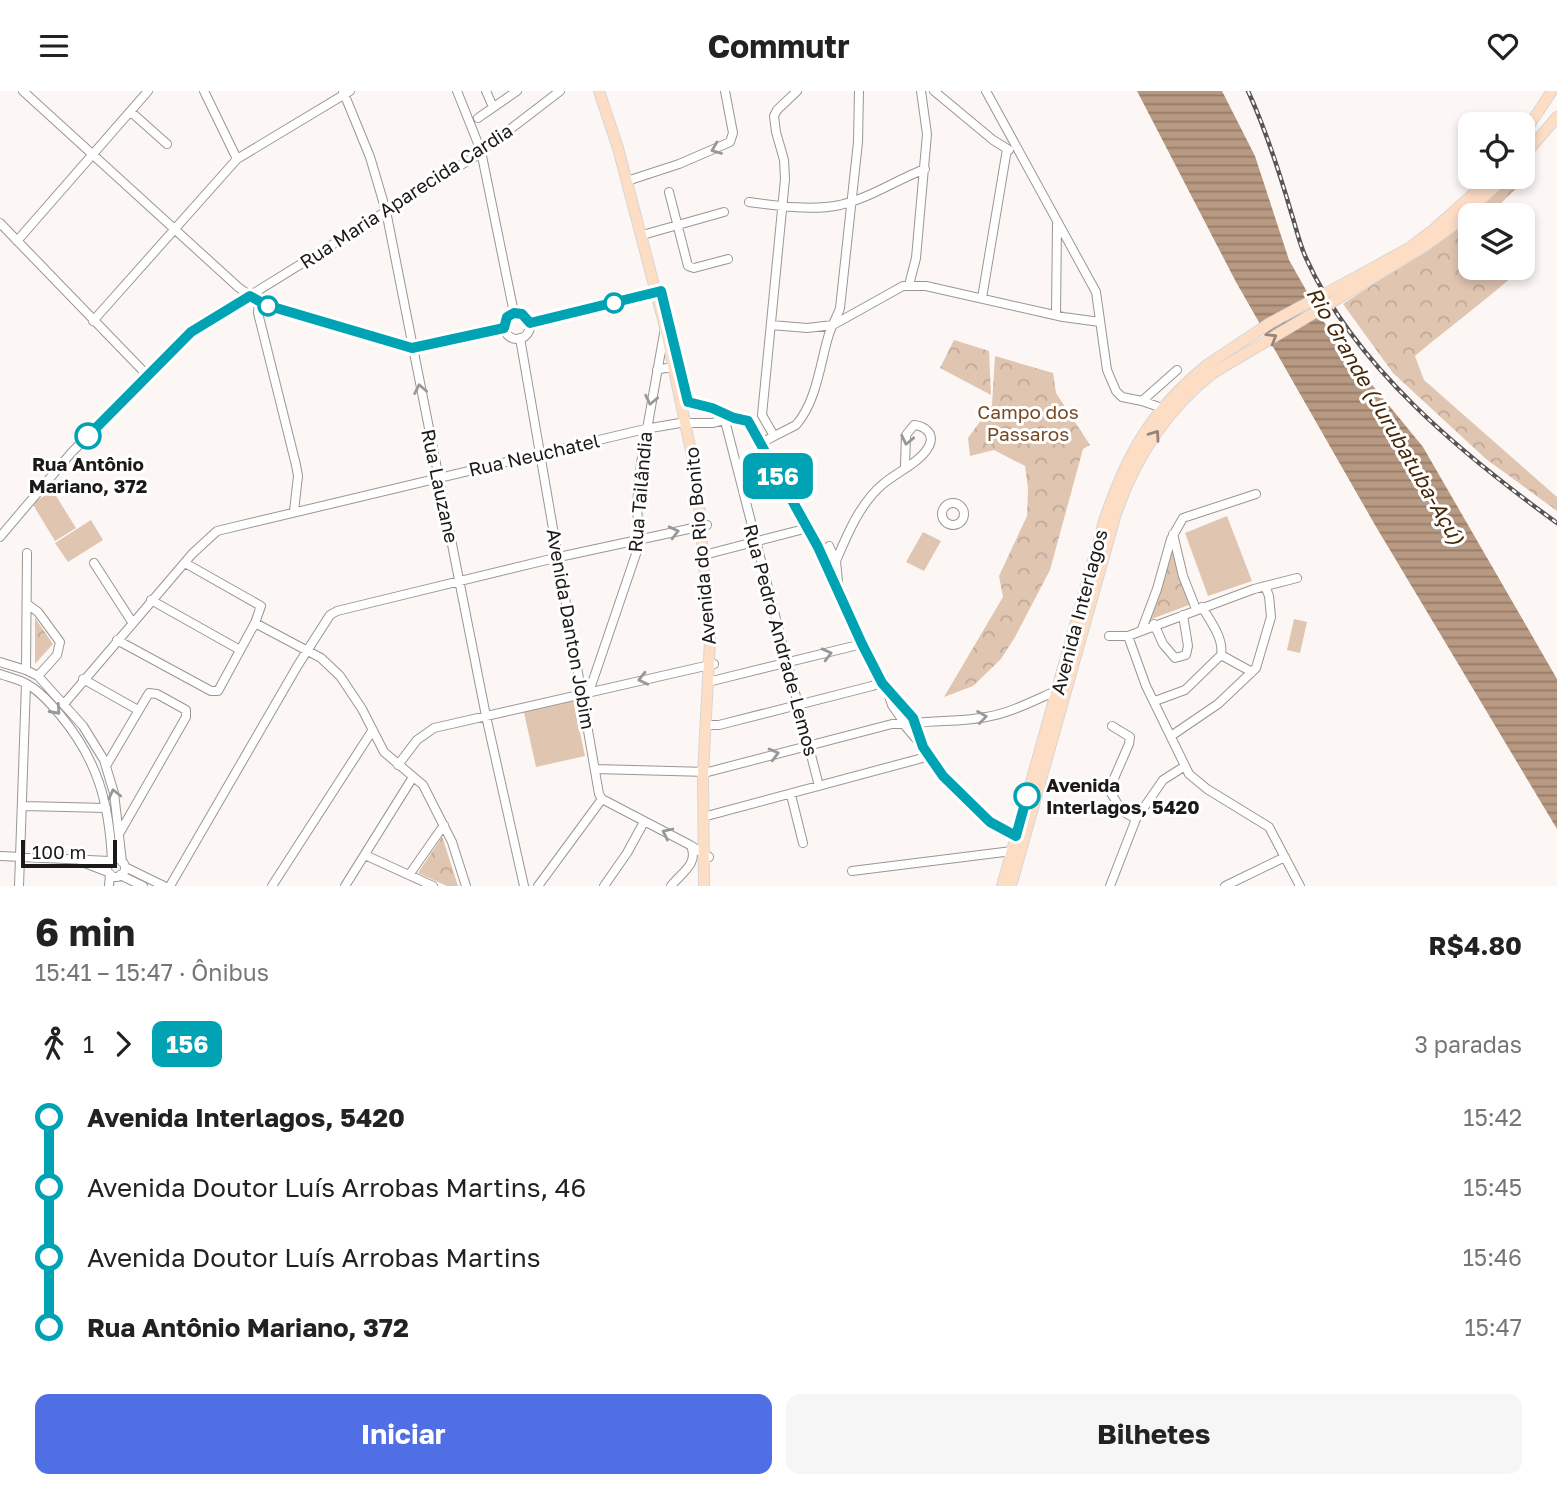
<!DOCTYPE html>
<html lang="pt">
<meta charset="utf-8">
<style>
:root{--surface:#fff;--page:#f6f6f6;--text:#222;--muted:#767676;--accent:#516fe4}
body{margin:0;font-family:"Golos Text",sans-serif;background:var(--page);color:var(--text);height:100vh;display:flex;flex-direction:column;font-size:26px;white-space:nowrap}
*{box-sizing:border-box;margin:0}
p{font-size:23px;color:var(--muted)}
.icon{flex:none;width:38px;height:38px;fill:none;stroke:currentColor;stroke-width:2;stroke-linecap:round;stroke-linejoin:round}
.map{position:relative;height:795px;overflow:hidden}
.side{display:flex;flex-direction:column;background:var(--surface);flex:1}
.side>*{flex:none}
.badge{padding:0 14px;border-radius:10px;font-size:24px;line-height:46px}
.controls{position:absolute;left:1458px;top:21px;display:grid;gap:14px}
.controls a{display:grid;place-items:center;width:77px;height:77px;border-radius:14px;background:var(--surface);box-shadow:0 4px 10px #0003;font-size:35px}
.scale{position:absolute;left:21px;bottom:18px;width:96px;box-sizing:border-box;padding-left:7px;border:4px solid #1c1a19;border-top:0;font-size:19px;line-height:24px;white-space:nowrap;color:#1c1a19;-webkit-text-stroke:5px #fff;paint-order:stroke}
.map>.badge{position:absolute;translate:-50% -50%;box-shadow:0 0 0 4px #fff}
.legs{display:flex;align-items:center;gap:10px;height:77px;padding:0 35px;font-size:23px}
.legs p{margin-inline-start:auto}
.head{display:flex;align-items:center;justify-content:space-between;height:119px;padding:0 35px}
h1{font-size:38px;font-weight:700;line-height:52px}
.button{display:flex;gap:14px;margin-top:auto;padding:14px 35px}
.button a{flex:1;height:80px;border-radius:14px;background:var(--accent);color:#fff;font-size:28px;font-weight:700;line-height:80px;text-align:center}
.button a+a{background:var(--page);color:var(--text)}
ul{padding:0 35px;list-style:none}
li{display:flex;align-items:center;gap:24px;height:70px;font-size:26px}
li i{display:grid;place-items:center;width:10px;height:100%;margin:0 9px;background:currentColor}
li i::after{content:'';width:18px;height:18px;margin:-9px;border:5px solid;border-radius:50%;background:var(--surface)}
li p{margin-inline-start:auto}
li:first-child i{background:linear-gradient(#0000 50%,currentColor 0)}
li:last-child i{background:linear-gradient(currentColor 50%,#0000 0)}
header{display:flex;justify-content:space-between;align-items:center;height:91px;padding:0 35px;background:var(--surface);font-size:32px;font-weight:700}
.map>svg:first-child{display:block}
</style>
<header><svg class="icon" aria-label="menu" viewBox="0 0 24 24"><path d="M4 6h16M4 12h16M4 18h16"/></svg>Commutr<svg class="icon" aria-label="heart" viewBox="0 0 24 24"><path d="M12 20l-8-8c-3-5 5-10 8-4 3-6 11-1 8 4z"/></svg></header>
<div class="map">
<svg width="1557" height="795" viewBox="0 0 1557 795">
<defs>
<pattern id="forest-crowns" width="20" height="18" patternUnits="userSpaceOnUse" patternTransform="scale(1.75)"><rect width="20" height="18" fill="#e0c5b1"/><path d="M2 6a3 3 0 1 1 6 0M12 15a3 3 0 1 1 6 0" fill="none" stroke="#c0a998"/></pattern>
<pattern id="water-rules" width="6" height="5" patternUnits="userSpaceOnUse" patternTransform="scale(1.75)"><rect width="6" height="5" fill="#b89981"/><path d="M0 2.5h6" fill="none" stroke="#957c69"/></pattern>
</defs>
<rect width="100%" height="100%" fill="#fcf7f4"/>
<!-- forest -->
<path fill="url(#forest-crowns)" d="M1510 86 1519 95 1496 117 1500 124H1470V177H1522L1523 153 1533 167C1496 202 1454 232 1415 265L1424 289 1557 406V420L1486 368 1393 282 1343 213 1435 153Z
M954 249 989 260 991 304 940 277Z
M995 265 1053 282 1056 302 1090 354 1083 358 1050 479 1015 546 1001 568 973 595 944 606 1003 506 999 485 1027 425 1028 398 1025 375 994 359 970 365 968 347 992 314Z
M1172 455 1190 510 1189 514 1149 529Z
M35 527 53 553 35 573Z
M442 746 443 748 458 795H447L418 782Z"/>
<!-- garden -->
<path fill="#e0c5b1" d="M53 400 76 437 55 450 32 412Z
M1227 425 1252 490 1208 505 1185 442Z
M91 429 103 449 68 471 55 452Z
M923 441 941 450 924 480 906 471Z
M1294 528 1307 531 1300 562 1287 559Z
M573 609 585 665 536 676 523 617Z"/>
<!-- water -->
<path fill="url(#water-rules)" d="M1137 0H1222L1255 65 1289 169 1332 245 1423 356 1557 588V738L1375 434 1236 191Z"/>
<g fill="none" stroke-linecap="round" stroke-linejoin="round">
<!-- minor casing -->
<g stroke="#9a9693" stroke-width="10">
<path id="minor" d="M23 0 238 196 259 211 412 257 504 237
M204 0 237 68
M343 0 370 66 386 120 486 625 524 795
M457 0 481 60 514 222
M486 0 493 16
M934 0 993 49 1009 59
M986 0 1096 201 1107 279 1116 300 1122 306 1142 310 1162 317
M131 21 167 53
M478 27 517 0
M627 90 679 73 730 51 733 42 725 0
M669 101 688 175 694 177 728 168
M749 111C778 115 811 120 840 114 870 107 896 89 925 78
M0 132 147 284
M646 143 724 121
M17 150 148 0
M909 194 916 167 927 43 921 0
M982 207 1007 58
M259 211 258 222 296 374 298 385 294 420
M504 235a13 13 0 1 1 26 0a13 13 0 1 1-26 0Z
M1056 224 1057 132
M93 230 237 68 350 0
M530 232 659 201
M771 234 807 237 833 234 903 195H926L1063 226 1100 231
M520 247 599 703 602 708 690 754 709 766
M657 279C666 276 675 276 681 283
M1142 310 1177 279
M688 311 712 317 725 323
M723 322 819 695
M774 345 762 324 785 88 784 69 776 41 774 25 777 19 797 0
M759 353 796 334C817 310 820 272 829 243 832 234 837 226 840 217L858 51 859 0
M942 423a11 11 0 1 1 22 0a11 11 0 1 1-22 0Z
M1173 443 1183 485 1196 518
M0 446 72 361 191 241 474 66 560 0
M829 455 836 470 839 501
M704 464 808 437
M836 470C847 444 860 412 883 393 897 381 921 371 929 355 935 343 925 335 914 334L906 344 905 375
M94 472 132 531
M151 509 240 559
M27 513 38 521 60 551 57 564 38 585
M255 532 321 567 340 585 362 618 384 661 423 694 452 751 466 795
M1154 533 1163 553 1175 567 1186 564 1188 555 1183 524
M1142 538 1157 498 1171 448 1183 427 1256 403
M1109 545H1128L1254 498 1297 487
M1128 545 1146 595 1189 683 1207 698 1269 736 1300 795
M117 549 211 600H218L255 532 261 515 185 472
M1221 564 1252 581
M0 571 26 579 38 585 83 635 104 669 114 702 122 771
M26 579 27 462
M0 583C8 586 17 588 25 592 39 599 51 613 61 625 98 670 109 712 112 769
M83 588 138 619
M708 591 862 553
M589 601 637 460 639 449 637 413 641 372 665 237
M888 602 892 614 903 630
M1155 610 1185 599 1221 564C1224 547 1210 530 1202 516
M64 613 192 463 217 440 645 338 680 332H712L734 327 748 330 818 456 862 553 882 591 911 626
M914 632C938 629 962 631 986 626 1011 622 1035 609 1058 599
M706 634H719L872 595 882 591 883 587
M1112 635 1130 646 1129 653 1112 692 1111 702 1122 720 1136 728
M906 636 923 656 943 685 990 731 1016 745
M1171 645 1218 613 1256 577 1271 526 1269 505 1265 495
M398 674 417 649 434 637 714 573
M106 675 149 602 157 603 186 619V626L119 743
M595 678 708 681 892 633H903
M791 704 803 752
M24 715 106 717
M703 726 930 665
M365 764 433 795
M0 765 110 770
M107 777a9 9 0 1 1 18 0a9 9 0 1 1-18 0Z
M82 771 108 781
M125 776 164 795
M852 780 1012 760
M120 784 143 795
M409 784 444 734
M19 795 26 593
M109 795 110 783
M170 795 298 574 330 524 337 520 559 466 707 434
M272 795 372 640
M345 795 413 686
M538 795 602 708
M604 795 627 762 644 731
M671 795C681 782 699 773 691 755
M1110 795 1136 728 1163 689 1185 675
M1225 795 1285 766"/>
</g>
<!-- major casing -->
<g stroke="#d6d6d6" stroke-width="12">
<path id="major" d="M599 0 618 57 665 236 697 389 710 550 703 682 704 795
M1522 45 1552 0
M1522 67 1557 26
M1360 184 1409 157 1433 139 1492 86
M1366 191 1425 155 1454 134 1505 86
M1002 795 1104 430C1127 362 1151 320 1207 274
M1011 795 1115 426C1134 368 1165 320 1213 282"/>
</g>
<!-- minor -->
<use href="#minor" stroke="#fff" stroke-width="8"/>
<!-- major -->
<use href="#major" stroke="#feddc5" stroke-width="10"/>
<!-- rail casing -->
<g stroke="#585654" stroke-width="4.5">
<path id="rail" d="M1248 0C1266 39 1279 80 1291 121 1296 136 1299 152 1306 167 1355 276 1462 363 1557 432"/>
</g>
<!-- rail -->
<use href="#rail" stroke="#fff" stroke-width="2" stroke-dasharray="5" stroke-linecap="butt"/>
<!-- major-bridge casing -->
<g stroke="#d6d6d6" stroke-width="12" stroke-linecap="butt">
<path id="major-bridge" d="M1207 274 1270 232 1360 184
M1213 282 1366 191"/>
</g>
<!-- major-bridge -->
<use href="#major-bridge" stroke="#feddc5" stroke-width="10"/>
</g>
<!-- one-way arrows -->
<defs><path id="oneway-chevron" d="M-2-3.5L2.5 0L-2 3.5" fill="none" stroke-width="1.6" stroke-linecap="round" stroke-linejoin="round" transform="scale(1.75)"/></defs>
<g stroke="#999898">
<use href="#oneway-chevron" transform="translate(716 58) rotate(158)"/>
<use href="#oneway-chevron" transform="translate(420 298) rotate(-101)"/>
<use href="#oneway-chevron" transform="translate(651 309) rotate(102)"/>
<use href="#oneway-chevron" transform="translate(907 349) rotate(102)"/>
<use href="#oneway-chevron" transform="translate(674 441) rotate(-14)"/>
<use href="#oneway-chevron" transform="translate(827 563) rotate(-14)"/>
<use href="#oneway-chevron" transform="translate(643 588) rotate(167)"/>
<use href="#oneway-chevron" transform="translate(56 619) rotate(48)"/>
<use href="#oneway-chevron" transform="translate(982 626) rotate(-8)"/>
<use href="#oneway-chevron" transform="translate(774 663) rotate(-15)"/>
<use href="#oneway-chevron" transform="translate(114 703) rotate(-103)"/>
<use href="#oneway-chevron" transform="translate(667 742) rotate(-154)"/>
</g>
<g stroke="#988578">
<use href="#oneway-chevron" transform="translate(1272 247) rotate(-31)"/>
<use href="#oneway-chevron" transform="translate(1155 344) rotate(-55)"/>
</g>
<g fill="none" stroke-linecap="round" stroke-linejoin="round">
<!-- line-1 casing -->
<g stroke="#fff" stroke-width="16">
<path id="line-1" d="M88 345 191 241 250 205 266 214 412 257 504 237 507 226 514 222 522 223 530 232 661 200 688 311 712 317 734 327 748 330 818 456 862 553 882 592 913 627 923 656 943 685 990 731 1016 745 1027 705"/>
</g>
<!-- line-1 -->
<use href="#line-1" stroke="#00a3b4" stroke-width="10"/>
</g>
<!-- markers -->
<g fill="#fff" stroke="#00a3b4" stroke-width="3.5">
<circle cx="614" cy="212" r="9"/>
<circle cx="268" cy="215" r="9"/>
<circle cx="88" cy="345" r="12"/>
<circle cx="1027" cy="705" r="12"/>
</g>
<g text-anchor="middle" stroke-width="6" stroke-linejoin="round" paint-order="stroke">
<!-- street labels -->
<g font-size="19" fill="#1c1a19" stroke="#fff">
<text transform="translate(406 105) rotate(-33)" y="7">Rua Maria Aparecida Cardia</text>
<text transform="translate(534 364) rotate(-13)" y="7">Rua Neuchatel</text>
<text transform="translate(440 395) rotate(78)" y="7">Rua Lauzane</text>
<text transform="translate(640 401) rotate(-85)" y="7">Rua Tailândia</text>
<text transform="translate(700 455) rotate(-95)" y="7">Avenida do Rio Bonito</text>
<text transform="translate(1079 521) rotate(-75)" y="7">Avenida Interlagos</text>
<text transform="translate(571 538) rotate(80)" y="7">Avenida Danton Jobim</text>
<text transform="translate(781 549) rotate(75)" y="7">Rua Pedro Andrade Lemos</text>
</g>
<!-- park labels -->
<g font-size="19" fill="#764923" stroke="#fff">
<text x="1028" y="328">Campo dos<tspan x="1028" dy="22">Passaros</tspan></text>
</g>
<!-- stop labels -->
<g font-size="19" font-weight="bold" fill="#1c1a19" stroke="#fff">
<text x="88" y="380">Rua Antônio<tspan x="88" dy="22">Mariano, 372</tspan></text>
<text x="1046" y="701" text-anchor="start">Avenida<tspan x="1046" dy="22">Interlagos, 5420</tspan></text>
</g>
<!-- water labels -->
<g font-size="21" font-style="italic" fill="#472708" stroke="#fff">
<text transform="translate(1385 325) rotate(60)" y="7">Rio Grande (Jurubatuba-Açú)</text>
</g>
</g>
</svg>
<div class="controls">
<a><svg class="icon" aria-label="locate" viewBox="0 0 24 24"><circle cx="12" cy="12" r="6"/><path d="M12 2v4M12 18v4M2 12h4M18 12h4"/></svg></a>
<a><svg class="icon" aria-label="layers" viewBox="0 0 24 24"><path d="M12 4l9 5-9 5-9-5zM3 14l9 5 9-5"/></svg></a>
</div>
<div class="scale">100 m</div>
<b class="badge" style="left:778px;top:385px;background:#00a3b4;color:#fff">156</b>
</div>
<section class="side">
<div class="head"><div><h1>6 min</h1><p>15:41 – 15:47 · Ônibus</p></div><b>R$4.80</b></div>
<div class="legs"><svg class="icon" aria-label="walk" viewBox="0 0 24 24"><circle cx="13" cy="4" r="2"/><path d="M13 8l-2 6 4 7M11 14l-3 7M7 12l3-4h3l4 4"/></svg>1<svg class="icon" aria-label="forward" viewBox="0 0 24 24"><path d="M9 5l7 7-7 7"/></svg><b class="badge" style="background:#00a3b4;color:#fff">156</b><p>3 paradas</p></div>
<ul>
<li><i style="color:#00a3b4"></i><b>Avenida Interlagos, 5420</b><p>15:42</p></li>
<li><i style="color:#00a3b4"></i><span>Avenida Doutor Luís Arrobas Martins, 46</span><p>15:45</p></li>
<li><i style="color:#00a3b4"></i><span>Avenida Doutor Luís Arrobas Martins</span><p>15:46</p></li>
<li><i style="color:#00a3b4"></i><b>Rua Antônio Mariano, 372</b><p>15:47</p></li>
</ul>
<div class="button"><a>Iniciar</a><a>Bilhetes</a></div>
</section>
